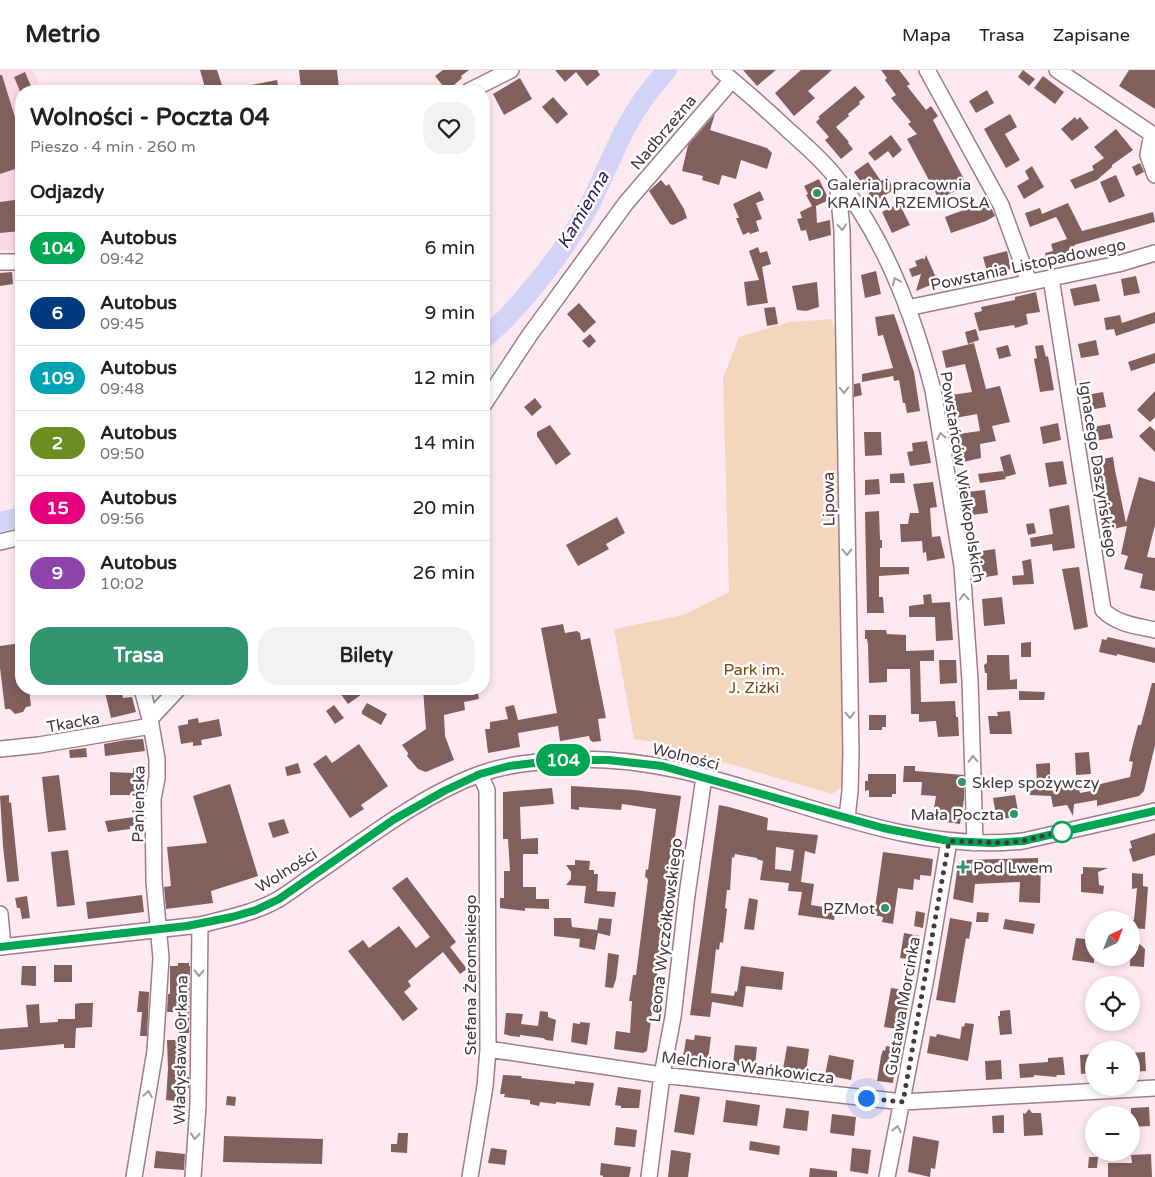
<!DOCTYPE html>
<html lang="pl">
<meta charset="utf-8">
<style>
:root{--surface:#fff;--page:#f2f2f2;--text:#222;--muted:#767676;--line:#e0e0e0;--accent:#31946f}
body{margin:0;font-family:"Varela Round",sans-serif;background:var(--page);color:var(--text);height:100vh;display:flex;flex-direction:column;font-size:19px;white-space:nowrap}
*{box-sizing:border-box;margin:0}
p{font-size:16px;color:var(--muted)}
.icon{flex:none;width:28px;height:28px;fill:none;stroke:currentColor;stroke-width:2;stroke-linecap:round;stroke-linejoin:round}
.map{position:relative;flex:1;overflow:hidden}
.sheet{position:absolute;left:15px;top:15px;width:475px;height:610px;display:flex;flex-direction:column;background:var(--surface);border-radius:20px;box-shadow:0 2px 8px #0003}
.sheet>*{flex:none}
.badge{padding:0 10px;border-radius:16px;font-size:18px;line-height:32px}
.needle{width:32px;rotate:43deg}
.fabs{position:absolute;left:1085px;top:841px;display:grid;gap:10px}
.fabs a{display:grid;place-items:center;width:55px;height:55px;border-radius:50%;background:var(--surface);box-shadow:0 2px 8px #0003;font-size:25px}
.you{position:absolute;width:25px;height:25px;margin:-12px;border:4px solid #fff;border-radius:50%;background:#1a73e8;box-shadow:0 0 0 8px #1a73e833}
.map>.badge{position:absolute;translate:-50% -50%;box-shadow:0 0 0 2px #fff}
h2{padding:0 15px;font-size:19px;line-height:45px}
.round{display:grid;place-items:center;flex:none;width:52px;height:52px;border-radius:20px;background:var(--page)}
.overview{display:flex;align-items:center;justify-content:space-between;height:85px;padding:0 15px}
h1{font-size:24px;font-weight:800;line-height:38px}
.cta{display:flex;gap:10px;margin-top:auto;padding:10px 15px}
.cta a{flex:1;height:58px;border-radius:20px;background:var(--accent);color:#fff;font-size:20px;font-weight:800;line-height:58px;text-align:center}
.cta a+a{background:var(--page);color:var(--text)}
ul{padding:0;list-style:none}
li{display:flex;align-items:center;gap:15px;height:65px;padding:0 15px;border-top:1px solid var(--line)}
li div{flex:1}
li b{display:block;font-size:19px}
li em{font-style:normal}
li .badge{min-width:55px;font-weight:700;text-align:center}
header{display:flex;align-items:center;gap:30px;box-sizing:border-box;height:70px;padding:0 25px;background:var(--surface);border-bottom:1px solid var(--line)}
header strong{font-size:24px}
nav{display:flex;gap:28px;margin-inline-start:auto;font-size:18px}
.map>svg:first-child{display:block}
</style>
<header>
<strong>Metrio</strong>
<nav><a>Mapa</a><a>Trasa</a><a>Zapisane</a></nav>
</header>
<div class="map">
<svg width="1155" height="1107" viewBox="0 0 1155 1107">
<rect width="100%" height="100%" fill="#ffe9f1"/>
<!-- built -->
<path fill="#fdd9e7" d="M0 0H33L42 21H21V180L0 181Z"/>
<!-- green -->
<path fill="#f4d6bd" d="M833 249 832 254 837 255 845 715H842L839 719 832 724 655 672 634 669 614 559 683 545 729 522 723 308 739 267 789 252Z"/>
<g fill="none" stroke-linecap="round" stroke-linejoin="round">
<!-- river -->
<path stroke="#d3d3f8" stroke-width="20" d="M484 269C521 237 569 176 591 132 608 98 621 60 643 30 650 19 659 10 667 0
M0 452 21 447"/>
</g>
<!-- building -->
<path fill="#81605c" fill-rule="evenodd" d="M200 0H217L224 21H206Z
M299 0H337L339 18 323 20V17L301 19Z
M443 0H469L461 6 462 8 447 21 435 6Z
M555 0H597L600 5 587 16 576 2 565 12Z
M743 0H776L757 16Z
M801 0H832L808 21 815 28 794 46 775 23Z
M881 0H899L910 14 907 16 926 40 931 36 938 46 933 50 967 115 939 129 907 69 917 64 908 54 911 52 891 28 896 25 885 10 887 8Z
M1023 0 1035 9 1029 16 1018 7Z
M1129 0H1155V39L1119 16Z
M25 2 33 21H20L14 7Z
M0 5H2L21 67V97L0 104Z
M1043 6 1064 22 1055 34 1034 18Z
M520 8 532 29 504 45 493 24Z
M277 10 279 21H241V17Z
M855 16 865 27 859 32 860 34 848 44 849 46 836 57 849 72 848 73 853 79 841 89 825 70 829 67 816 52 820 48 818 47Z
M987 20 994 33 976 43 969 31Z
M553 27 568 44 557 54 542 37Z
M715 44 710 60 767 78 772 83 767 99 741 90 736 109 722 105 719 115 702 110 703 106 682 101 688 75Z
M1010 44 1017 57 1005 64 1020 90 1006 98 984 59Z
M1075 47 1077 50 1080 47 1089 58 1072 71 1061 59Z
M1116 59 1133 80 1112 95V97L1097 110 1075 119 1070 110 1094 100 1092 96 1104 88 1094 77Z
M891 65 902 80 893 88 888 81 875 91 868 83Z
M868 92 881 111 888 106 893 120 875 132 854 102Z
M1140 93 1144 102 1136 106 1132 97Z
M1032 96 1044 117 1024 129 1017 116 1029 109 1025 101Z
M1116 105 1125 126 1109 133 1100 112Z
M819 109 829 130 816 136 817 153 830 150 831 165 809 171 806 160 801 161 797 149 802 148 800 142 812 136 806 125 808 124 804 116Z
M661 110 666 116 669 114 684 139 687 148 673 155 670 154 649 121Z
M760 121 764 130 756 133 762 149 756 151 759 161 750 164 749 162 743 165 736 148H739L733 134Z
M21 129V161L0 163V132Z
M988 131 995 146 986 151 951 163 945 147Z
M899 133 910 155 892 163 882 142Z
M1068 133 1082 161 1153 142 1155 152 1074 175 1076 181 1068 183 1069 189 1048 195 1045 183 1053 181 1051 174 1067 169 1058 150 1056 147 1030 157 1025 143 1040 138 1042 144Z
M758 177 760 183 767 181 771 194 762 197 768 233 747 236 744 212 759 210 749 181Z
M1007 181 1011 199 988 205 983 187Z
M926 185 938 212 916 221 921 204 912 207 909 199 917 196 915 191 923 188 924 190Z
M876 201 881 224 865 228 861 205Z
M12 202 13 214 0 216V203Z
M1136 206 1140 223 1124 226 1121 209Z
M817 212 819 237 806 241 797 240 792 216Z
M1096 214 1100 231 1074 236 1070 219Z
M1036 222 1040 242 1026 244 1028 254 1015 258 1014 255 979 261 974 243 982 241 981 237 1015 230V227Z
M579 233 596 252 584 263 567 244Z
M775 237 778 254 767 256 764 238Z
M1155 242V253L1116 266 1114 259 1106 260 1104 248 1120 245 1122 253Z
M894 244 914 302 920 341 907 343 905 333H903L899 310 894 311 893 306 862 312V304L893 298 883 265 878 266 875 247Z
M976 259 979 270 968 274 965 262Z
M590 264 596 271 589 278 582 271Z
M1096 270 1099 285 1081 288 1078 274Z
M974 273 986 319 1000 316 1010 352 992 356 996 371 980 374 981 388 963 392 959 374 958 364 980 361 977 344 955 348 951 325 972 322 965 294 946 298 942 281Z
M1008 275 1011 286 999 289 996 278Z
M1043 275 1046 287 1048 286 1054 320 1040 322 1034 289 1037 288 1035 276Z
M1155 283V293L1131 301 1128 292Z
M860 313 862 325 854 327V314Z
M1155 321V347L1150 352 1137 340Z
M1103 322 1106 337 1089 340 1087 325Z
M535 328 542 337 532 346 524 337Z
M1058 353 1061 370 1043 374 1040 357Z
M1110 354 1113 368 1094 371 1092 357Z
M550 355 571 384 556 395 537 366V362Z
M1150 356 1155 361V382L1139 366Z
M864 362H881L882 385 865 386Z
M927 371 931 393 910 396 907 382 913 381 912 373Z
M1010 384 1016 404 1005 407 1000 387Z
M1113 387 1115 400 1126 453 1139 407 1155 412V455L1147 487 1155 488V521L1140 518 1143 504 1124 499 1128 486 1121 484 1127 456 1108 460 1101 418H1103L1097 390Z
M1063 391 1067 414 1049 417 1045 393Z
M1003 401 1006 409 980 413 978 404Z
M904 403 905 413H890V404Z
M879 409 880 424 865 425V410Z
M933 412 937 437 930 438 932 467 940 466 945 488 927 491 926 482 923 483 922 471 901 472 900 454H908L910 443H919L913 414Z
M985 420 988 443 971 445 967 422Z
M1069 435 1075 478 1053 481 1052 474 1031 477 1030 468 1053 464 1049 439Z
M879 441 880 470H882V478H880V497H909V504L879 506V527H883L884 543H867L865 442Z
M617 447 625 463 606 474 609 479 578 496 566 475Z
M1034 453 1036 463 1028 465 1026 454Z
M995 479 998 505 980 508 976 482Z
M1031 489 1034 514 1013 515 1012 506 1024 505 1022 491Z
M1079 497 1088 557 1074 560 1062 499Z
M931 524 932 533 950 532 953 570 936 571 935 547H909V536L924 534 923 525Z
M1002 527 1005 554 984 556 982 529Z
M563 554 565 563 577 561 580 563 581 570 590 568 606 648 598 649 601 671 593 672 590 670 589 666 560 671 558 656 518 663 520 677 488 683 485 659H490V652L508 649 505 637 514 635 518 650 557 643 541 558Z
M865 560H886L887 564 906 565V581L934 580V591H920L921 632 955 631 956 647H958L959 666 938 667 936 651 919 652V644H911L910 599H887V612L869 613 868 575 867 569H865Z
M1108 567 1155 578V593L1117 584V586L1099 582 1102 569 1106 570Z
M1031 572V587H1021V573Z
M21 573V619H29L31 636 26 637 23 642 15 644 10 639H5L0 598V576Z
M987 585H1009L1010 610 1017 609V619L987 620V603H985L984 595 987 593Z
M939 590H956L957 613 940 614Z
M1152 613H1155V675L1144 721 1139 726 1097 736V730L1074 734 1073 746 1067 735 1053 737 1051 726 1030 725V714H1037L1036 694 1050 693V716L1078 711 1080 723 1096 720V715L1130 707 1133 692 1129 691 1132 678 1138 655H1141Z
M121 619 123 628 132 627 136 642 111 648 105 622Z
M337 619H369L348 634Z
M423 619H477L479 629 464 632 465 640 444 645 445 666 454 690 426 702 418 699 407 686 408 683 402 675 426 659Z
M1019 621 1045 622 1044 630H1019Z
M367 633 387 644 381 655 362 644V641Z
M334 635 344 648 335 654 326 641Z
M1010 641 1012 664H990L988 646H998L997 642Z
M869 645H886V657H882V660H869Z
M198 648 199 653 219 649 222 666 201 670 202 675 193 676V672L181 674 178 656 188 654V650Z
M143 669 145 681 105 686 104 674 126 670Z
M359 674 388 716 361 735 364 739 350 748 313 694 326 685 332 693Z
M86 678 87 687 70 688 69 680Z
M1089 682 1091 704 1076 705 1075 683Z
M298 693 301 703 287 706 285 697Z
M904 696H915V701L964 705V729L960 754 932 750 936 726 921 725 922 712H903Z
M133 698H143L144 756H130V759L108 762 105 751 134 747V725H110V702L133 703Z
M868 704H896V724H892V727H869V720L865 721V711H868Z
M59 705 66 760 48 762 42 707Z
M230 714 258 806 211 821 213 833 166 839 164 817 171 816 167 777 207 773 193 726Z
M571 716 635 720 681 726 673 780H671L669 803H670L647 981 643 983 614 979 616 961 630 963 632 931H629L633 905H636L648 810 647 808 645 807 646 799 648 800 656 739 622 734 621 740 579 737V740L571 739Z
M552 718 554 734 520 737 521 769 538 768V784H523V817H536V829H549V839L525 838V841L500 838V828H504V801H510L508 769H503V722Z
M9 725V733L11 732 19 811 7 812 3 776 0 726Z
M1015 725 1019 746 997 750 993 728Z
M719 735 729 737 768 748 767 760 818 765 815 784 805 781 801 812 814 814 811 835 836 839 834 850 798 845 802 822 788 821 789 813 760 810 763 791 757 789V788L735 784 734 788 732 787 730 820H727L725 838 727 839 723 873 720 872 719 880 716 879 711 923 734 926 735 921 737 922 741 896 784 902 782 920 746 916 743 937 712 932 710 947 690 945ZM776 777 794 780 791 801 775 799Z
M284 749 289 763 273 768 268 753Z
M1155 763V785L1133 792 1129 779 1132 778 1130 771Z
M68 780 75 835 57 837 51 782Z
M883 782 933 789 931 806 920 805V810L914 809 913 820 898 818 893 854 882 852 883 847 874 845Z
M1038 788V794H1041L1040 833 1019 832 1020 812 975 814 973 833 953 829 958 794 963 790Z
M575 790 590 791 589 800H594V804H598L597 821 616 822 614 837 584 833 586 816 566 815 571 809V802L566 795H575Z
M1083 797 1108 798 1098 802 1099 815 1104 816 1103 824 1081 822V804H1083Z
M1132 803 1143 804V816L1148 817 1145 859 1131 858V850H1116V849L1134 850 1137 818 1132 819Z
M407 807 456 872 450 877 467 899 460 904 443 882 408 911 411 916 404 922 418 939 403 951 348 881 363 870 369 878 399 856 416 878 430 867 392 818Z
M142 825 144 842 88 849 86 832Z
M27 826 30 848 22 849 20 838H17L15 828Z
M749 828 758 830 754 860 744 859Z
M916 841 925 843 923 858 914 856Z
M977 842 989 843 988 852H976Z
M554 848H571L572 857 597 860 599 848 612 849 610 866 598 863 595 880 579 877 580 869 554 866Z
M950 848 972 852 969 869 966 868 955 933 936 930Z
M1005 849 1035 854 1033 864 1003 859Z
M904 863 920 866 916 890 900 888Z
M1131 866 1145 879 1144 897 1130 896Z
M1076 868 1094 870V893L1072 890Z
M608 883 619 885 616 909 613 918 605 917Z
M178 893H189V896H190L189 963H179V942H167L168 924H170V896H178Z
M54 895H72V912H54Z
M22 896H36V916L21 915Z
M891 918 910 921 904 960 884 957Z
M139 921 149 922 147 966H140L142 942H137Z
M81 933H93L92 957 76 958 75 978H64V974L0 980V959L28 957 26 935 39 934 40 953 58 952V949H75V934Z
M1010 940 1012 964 1000 965 998 946H1000V941Z
M540 941 548 942V947L556 950 553 971 546 970 543 968 520 965V967L511 966 504 964 506 943 523 944 521 954 538 956Z
M580 952 590 953 587 975 571 972 573 953 580 954Z
M965 953 974 954 968 991 927 983 930 966 936 967 937 964 960 969 962 956 964 957Z
M695 965 711 967 708 990 681 988 684 982 686 969 694 970Z
M167 970H180L184 1007H189V1018H184L183 1032 166 1030 168 999Z
M735 975 757 977 755 996 733 995Z
M787 976 809 979 806 1003 783 999Z
M886 976 897 978 893 1013 877 1011 881 986 883 980 885 981Z
M1145 982 1146 1001 1131 1002V983Z
M1094 984V1003L1081 1004 1080 985Z
M829 985 854 990 851 1010 825 1005Z
M1063 987 1065 1005H1057L1056 1007 1034 1005V1007L1020 1008 1019 994 1048 992V988Z
M1001 990 1002 1009 986 1010 985 991Z
M503 1005 522 1006 521 1008 549 1011 575 1014V1011L594 1013 590 1036 556 1032V1034L540 1032 539 1036 530 1034V1030L504 1027 505 1024H500Z
M618 1017 641 1020 639 1038H621V1036L615 1035Z
M680 1024 700 1027 694 1065 674 1062Z
M227 1026 236 1027 235 1036 226 1035Z
M726 1030 760 1035 757 1056 723 1052Z
M1149 1037 1150 1056 1131 1057V1038Z
M786 1038 809 1041 807 1061 783 1058Z
M1029 1039 1032 1043H1041L1043 1065 1024 1066 1023 1043 1025 1044Z
M832 1044 856 1047 854 1066 830 1063Z
M1004 1045V1063H993L992 1046Z
M616 1057 637 1060 635 1077 614 1075Z
M398 1063H408L407 1083 391 1082V1074H397Z
M224 1066 323 1069 322 1094 223 1092Z
M913 1066 939 1071 935 1099 931 1098 930 1107 908 1102Z
M750 1071 780 1076 779 1085 749 1080Z
M491 1078 507 1080 505 1095 488 1093Z
M852 1078 871 1080 868 1104 850 1101Z
M671 1080 691 1083 688 1107H668Z
M156 1081 185 1084 184 1100 154 1098Z
M1151 1084 1152 1107H1108V1093H1132L1131 1085Z
M1089 1087H1098L1097 1098H1088Z
M601 1093 631 1097 629 1107H603V1106L600 1105Z
M810 1098 837 1101V1107H809Z"/>
<g fill="none" stroke-linecap="round" stroke-linejoin="round">
<!-- minor casing -->
<g stroke="#9e7d89" stroke-width="18">
<path id="minor" d="M720 0C743 19 766 39 788 60 804 74 820 88 834 105 884 165 914 246 933 320L962 496 970 610 975 773
M927 0 1001 135 1029 212
M1057 0 1155 66
M469 21 511 0
M1152 64 1148 85 1155 105
M837 110 842 160 851 682 850 721 847 748
M0 192H21
M1051 208 1103 540C1117 554 1136 556 1155 560
M907 238 1118 194 1155 183
M484 334 529 266 626 133 732 10
M0 472 21 467
M142 619 150 649
M0 679 39 675 151 656
M0 844 3 877
M0 877 200 855C227 848 255 843 279 829 292 821 303 812 315 804 366 769 422 725 480 704 507 694 535 692 563 690 721 679 864 788 1023 771L1155 741
M488 979 662 1005 903 1032 1155 1018
M134 1107 155 981 161 888 154 811 153 729 157 708V689L150 649 178 619
M193 1107 198 1035 200 855
M470 1107 485 1016 488 979 487 720 480 704
M649 1107 662 1005 673 947 687 825 704 707
M887 1107 926 908 949 771"/>
</g>
<!-- minor -->
<use href="#minor" stroke="#fff" stroke-width="15"/>
</g>
<!-- one-way arrows -->
<defs><path id="oneway-chevron" d="M-2-3.5L2.5 0L-2 3.5" fill="none" stroke-width="1.6" stroke-linecap="round" stroke-linejoin="round" transform="scale(1.25)"/></defs>
<g stroke="#a29c9e">
<use href="#oneway-chevron" transform="translate(842 157) rotate(86)"/>
<use href="#oneway-chevron" transform="translate(896 211) rotate(-113)"/>
<use href="#oneway-chevron" transform="translate(844 320) rotate(89)"/>
<use href="#oneway-chevron" transform="translate(941 366) rotate(-99)"/>
<use href="#oneway-chevron" transform="translate(847 482) rotate(89)"/>
<use href="#oneway-chevron" transform="translate(964 527) rotate(-94)"/>
<use href="#oneway-chevron" transform="translate(850 645) rotate(89)"/>
<use href="#oneway-chevron" transform="translate(973 689) rotate(-92)"/>
<use href="#oneway-chevron" transform="translate(199 903) rotate(91)"/>
<use href="#oneway-chevron" transform="translate(148 1024) rotate(-80)"/>
<use href="#oneway-chevron" transform="translate(897 1059) rotate(-78)"/>
<use href="#oneway-chevron" transform="translate(195 1066) rotate(94)"/>
</g>
<g fill="none" stroke-linecap="round" stroke-linejoin="round">
<!-- line casing -->
<g stroke="#fff" stroke-width="11">
<path id="line" d="M0 877 187 856 232 847 256 840 279 829 393 750 444 721 480 704 509 696 534 693 565 690H608L662 696 883 758 949 771 992 773 1023 771 1155 741"/>
</g>
<!-- line -->
<use href="#line" stroke="#00a651" stroke-width="8"/>
<!-- walk -->
<path stroke="#46383d" stroke-width="5" stroke-dasharray="0 9" d="M866 1028 903 1032 949 771 1004 773 1023 771 1064 761 1062 762"/>
</g>
<!-- markers -->
<g fill="#31946f" stroke="#fff" stroke-width="2">
<circle cx="817" cy="123" r="5"/>
<circle cx="962" cy="712" r="5"/>
<circle cx="1014" cy="744" r="5"/>
<path d="M960.5 789.5h5v5h5v5h-5v5h-5v-5h-5v-5h5z"/>
<circle cx="885" cy="838" r="5"/>
</g>
<circle fill="#fff" stroke="#00a651" stroke-width="2.5" cx="1062" cy="762" r="10"/>
<g text-anchor="middle" stroke-width="5" stroke-linejoin="round" paint-order="stroke">
<!-- street labels -->
<g font-size="16" fill="#46383d" stroke="#fff">
<text transform="translate(663 62) rotate(-50)" y="6">Nadbrzeżna</text>
<text transform="translate(1028 194) rotate(-12)" y="6">Powstania Listopadowego</text>
<text transform="translate(1099 399) rotate(81)" y="6">Ignacego Daszyńskiego</text>
<text transform="translate(963 407) rotate(81)" y="6">Powstańców Wielkopolskich</text>
<text transform="translate(828 429) rotate(-91)" y="6">Lipowa</text>
<text transform="translate(73 652) rotate(-10)" y="6">Tkacka</text>
<text transform="translate(686 686) rotate(14)" y="6">Wolności</text>
<text transform="translate(138 734) rotate(-89)" y="6">Panieńska</text>
<text transform="translate(286 800) rotate(-32)" y="6">Wolności</text>
<text transform="translate(665 860) rotate(-83)" y="6">Leona Wyczółkowskiego</text>
<text transform="translate(470 905) rotate(-90)" y="6">Stefana Żeromskiego</text>
<text transform="translate(902 936) rotate(-80)" y="6">Gustawa Morcinka</text>
<text transform="translate(180 980) rotate(-89)" y="6">Władysława Orkana</text>
<text transform="translate(748 997) rotate(7)" y="6">Melchiora Wańkowicza</text>
</g>
<!-- poi labels -->
<g font-size="16" fill="#46383d" stroke="#fff" text-anchor="start">
<text x="827" y="120">Galeria i pracownia<tspan x="827" dy="18">KRAINA RZEMIOSŁA</tspan></text>
<text x="972" y="718">Sklep spożywczy</text>
<text x="1004" y="750" text-anchor="end">Mała Poczta</text>
<text x="973" y="803">Pod Lwem</text>
<text x="875" y="844" text-anchor="end">PZMot</text>
</g>
<!-- park labels -->
<g font-size="16" fill="#78460f" stroke="#fff">
<text x="754" y="605">Park im.<tspan x="754" dy="18">J. Ziżki</tspan></text>
</g>
<!-- water labels -->
<g font-size="18" font-style="italic" fill="#2a2359" stroke="#fff">
<text transform="translate(583 140) rotate(-60)" y="6">Kamienna</text>
</g>
</g>
</svg>
<div class="fabs">
<a><svg class="needle" viewBox="-14 -14 28 28"><path d="M0-13l5 13h-10z" fill="#e53935"/><path d="M0 13l5-13h-10z" fill="#767676"/></svg></a>
<a><svg class="icon" aria-label="locate" viewBox="0 0 24 24"><circle cx="12" cy="12" r="6"/><path d="M12 2v4M12 18v4M2 12h4M18 12h4"/></svg></a>
<a>+</a>
<a>−</a>
</div>
<div class="you" style="left:866px;top:1028px"></div>
<b class="badge" style="left:563px;top:690px;background:#00a651;color:#fff">104</b>
<section class="sheet">
<div class="overview"><div><h1>Wolności - Poczta 04</h1><p>Pieszo · 4 min · 260 m</p></div><a class="round"><svg class="icon" aria-label="heart" viewBox="0 0 24 24"><path d="M12 20l-8-8c-3-5 5-10 8-4 3-6 11-1 8 4z"/></svg></a></div>
<h2>Odjazdy</h2>
<ul>
<li><span class="badge" style="background:#00a651;color:#fff">104</span><div><b>Autobus</b><p>09:42</p></div><em>6 min</em></li>
<li><span class="badge" style="background:#003b80;color:#fff">6</span><div><b>Autobus</b><p>09:45</p></div><em>9 min</em></li>
<li><span class="badge" style="background:#00a3b4;color:#fff">109</span><div><b>Autobus</b><p>09:48</p></div><em>12 min</em></li>
<li><span class="badge" style="background:#6b8e23;color:#fff">2</span><div><b>Autobus</b><p>09:50</p></div><em>14 min</em></li>
<li><span class="badge" style="background:#e6007e;color:#fff">15</span><div><b>Autobus</b><p>09:56</p></div><em>20 min</em></li>
<li><span class="badge" style="background:#8e44ad;color:#fff">9</span><div><b>Autobus</b><p>10:02</p></div><em>26 min</em></li>
</ul>
<div class="cta"><a>Trasa</a><a>Bilety</a></div>
</section>
</div>
